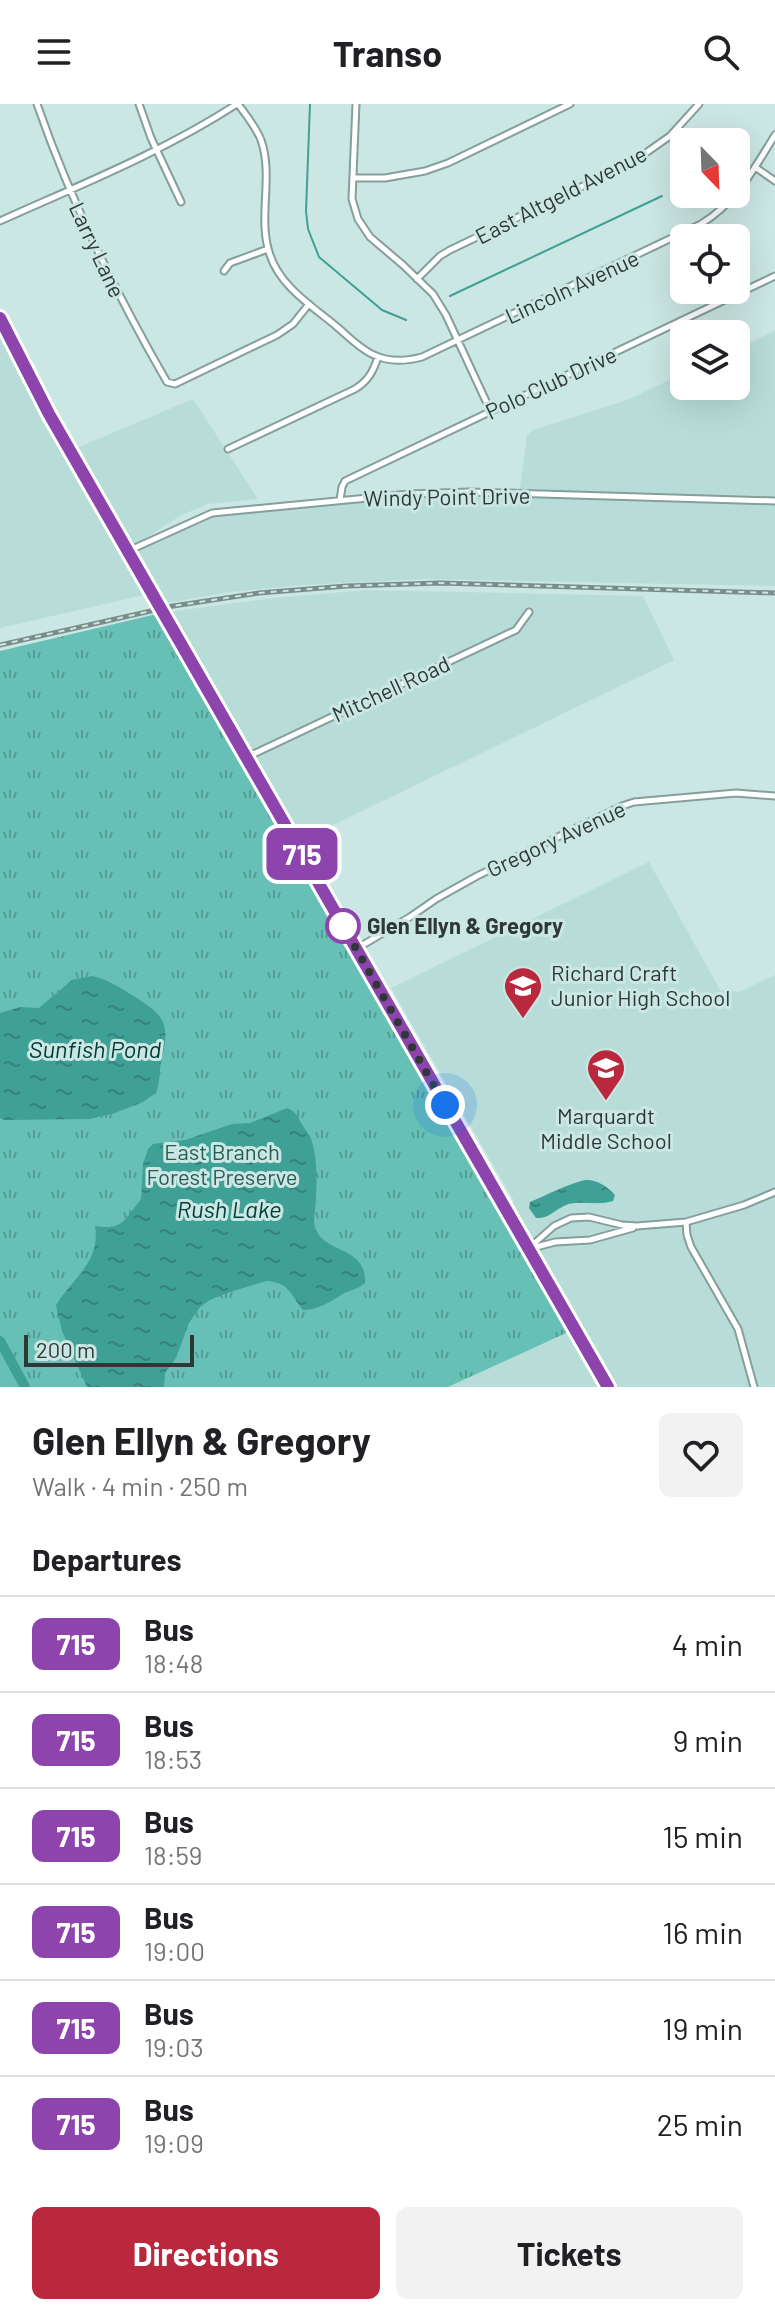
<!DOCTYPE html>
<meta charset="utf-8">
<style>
:root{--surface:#fff;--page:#f2f2f2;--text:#202124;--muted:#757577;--line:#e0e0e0;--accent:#b9283d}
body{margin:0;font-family:Barlow,sans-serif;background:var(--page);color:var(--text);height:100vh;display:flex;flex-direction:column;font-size:30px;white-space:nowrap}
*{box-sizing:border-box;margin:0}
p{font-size:26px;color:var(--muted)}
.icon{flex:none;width:44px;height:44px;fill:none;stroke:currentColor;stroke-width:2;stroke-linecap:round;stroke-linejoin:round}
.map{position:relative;height:1283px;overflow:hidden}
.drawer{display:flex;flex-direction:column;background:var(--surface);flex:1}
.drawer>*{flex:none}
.badge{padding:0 16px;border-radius:12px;font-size:28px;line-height:52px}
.needle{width:52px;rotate:157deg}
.fabs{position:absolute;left:670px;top:24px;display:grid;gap:16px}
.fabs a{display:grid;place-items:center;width:80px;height:80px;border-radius:12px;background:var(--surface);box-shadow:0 8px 32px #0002;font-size:40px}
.scale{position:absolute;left:24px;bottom:20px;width:170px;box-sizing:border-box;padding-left:8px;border:4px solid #2e3937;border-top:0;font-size:22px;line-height:28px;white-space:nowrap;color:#2e3937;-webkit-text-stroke:6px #cbe7e3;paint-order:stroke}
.you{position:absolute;width:40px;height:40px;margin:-20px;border:6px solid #fff;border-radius:50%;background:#1a73e8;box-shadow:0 0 0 12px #1a73e833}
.map>.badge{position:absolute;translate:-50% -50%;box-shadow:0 0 0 4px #fff}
h2{padding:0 32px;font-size:30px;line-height:72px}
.round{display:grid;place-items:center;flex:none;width:84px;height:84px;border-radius:12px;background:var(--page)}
.headline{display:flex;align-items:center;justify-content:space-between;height:136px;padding:0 32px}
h1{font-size:38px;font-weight:700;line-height:60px}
.action{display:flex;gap:16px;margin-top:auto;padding:16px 32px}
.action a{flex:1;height:92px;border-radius:12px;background:var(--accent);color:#fff;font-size:32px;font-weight:700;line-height:92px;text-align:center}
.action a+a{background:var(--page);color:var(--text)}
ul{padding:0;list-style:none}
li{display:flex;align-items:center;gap:24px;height:96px;padding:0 32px;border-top:2px solid var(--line)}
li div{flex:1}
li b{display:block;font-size:30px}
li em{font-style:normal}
li .badge{min-width:88px;font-weight:700;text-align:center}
header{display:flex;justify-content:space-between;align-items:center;height:104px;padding:0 32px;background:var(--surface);font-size:36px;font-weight:700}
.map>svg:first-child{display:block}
</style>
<header><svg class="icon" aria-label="menu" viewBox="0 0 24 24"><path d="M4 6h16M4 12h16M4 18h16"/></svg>Transo<svg class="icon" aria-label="search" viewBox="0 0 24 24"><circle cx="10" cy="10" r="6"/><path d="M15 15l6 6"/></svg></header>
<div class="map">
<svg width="775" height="1283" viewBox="0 0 775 1283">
<defs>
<pattern id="park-tufts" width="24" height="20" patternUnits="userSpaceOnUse" patternTransform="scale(2)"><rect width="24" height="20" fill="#67c0b5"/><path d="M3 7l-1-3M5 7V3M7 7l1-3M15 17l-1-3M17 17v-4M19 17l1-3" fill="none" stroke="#559d94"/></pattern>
<pattern id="water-ripples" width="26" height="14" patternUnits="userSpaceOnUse" patternTransform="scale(2)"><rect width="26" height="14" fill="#3fa095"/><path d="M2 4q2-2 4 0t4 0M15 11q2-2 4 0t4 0" fill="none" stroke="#35837a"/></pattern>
</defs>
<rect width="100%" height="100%" fill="#cbe7e3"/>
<!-- built -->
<path fill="#b8ddd8" d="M0 221 13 248 148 490 0 524Z
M775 227V482L427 475 301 481 230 488 161 500 132 449 213 412 408 392H519L527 331 533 326 627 296 684 269V282H736V245Z
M193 295 258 395 207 400 178 413 130 445 72 346Z
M367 486 643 492 674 556 298 738 168 508 273 494Z
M649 758 720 886 739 888 775 871V1283H448L577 1225 507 1102 514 1097 391 884Z"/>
<!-- park -->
<path fill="url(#park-tufts)" d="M161 509 573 1226 448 1283H0V547Z"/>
<!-- water -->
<path fill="url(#water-ripples)" d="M92 872C107 875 119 883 132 891 165 912 171 918 161 958 159 968 160 979 156 989L143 998 115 1009 90 1015 4 1016 0 1014V909L20 903 39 904 72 876Z
M287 1004C297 1008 298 1014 303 1022 306 1028 311 1031 312 1038 317 1054 317 1076 316 1093 316 1101 314 1109 314 1118 317 1151 367 1139 365 1179 357 1186 349 1186 341 1191 329 1199 317 1206 303 1206 290 1190 289 1178 266 1177L227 1189 210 1196 200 1203 189 1219 176 1254 165 1269 164 1283H87L62 1227 56 1201C72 1175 101 1158 95 1122 122 1126 123 1118 138 1099L141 1095 143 1060 148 1045 153 1040 185 1036 232 1020 250 1019Z
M585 1076C596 1075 607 1082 615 1091L613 1097C598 1102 580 1096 566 1101 554 1106 549 1115 536 1114L529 1104 530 1098C549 1090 565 1081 585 1076Z"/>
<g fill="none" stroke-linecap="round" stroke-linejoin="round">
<!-- stream -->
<path stroke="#3fa095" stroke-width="2" d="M310 0 306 107 308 125 319 153 382 206 406 216
M450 192 662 92"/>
<!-- river -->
<path stroke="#3fa095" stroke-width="10" d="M0 1237 25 1283"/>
<!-- street casing -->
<g stroke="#859f9b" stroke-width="9">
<path id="street" d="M37 0C71 98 115 188 167 278L175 280 277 231 293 220 309 200
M139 0 151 34 181 98
M238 0C246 11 256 23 261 36 274 73 257 114 270 151 280 182 312 202 336 222 348 232 360 245 374 251 389 258 407 257 422 253L701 120C736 99 754 65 775 31
M356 0 352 95 358 115 370 133 403 161 433 190 446 211 491 308
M755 63 775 77
M354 74H385L425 67 448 59 570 0
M0 117C80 81 163 48 237 0
M224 167 230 159 268 145
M417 175 440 152 450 146 633 58 670 32 699 0
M228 345 355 285C368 277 373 268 378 253
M340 396 342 383 345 377 775 172
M128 447 212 409 409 390 470 388 775 397
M247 653 516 526 529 508
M356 845 410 813 436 795 477 772 622 702 634 698 736 689 775 692
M686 1118 687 1131 691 1143 738 1225 754 1283
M528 1145 554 1122 571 1114 589 1113 622 1121 637 1122 686 1118 744 1101 775 1088
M529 1145 555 1138 590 1136 633 1124"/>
</g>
<!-- secondary casing -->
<g stroke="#859f9b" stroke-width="11">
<path id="secondary" d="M0 214 43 299 608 1283"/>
</g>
<!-- street -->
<use href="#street" stroke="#fff" stroke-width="5"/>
<!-- secondary -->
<use href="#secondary" stroke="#c1e8e5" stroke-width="7"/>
<!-- rail casing -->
<g stroke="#7a8d8a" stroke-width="5">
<path id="rail" d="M0 541 173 502 259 489 347 482 440 479 775 489"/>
</g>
<!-- rail -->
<use href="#rail" stroke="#cbe7e3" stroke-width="2" stroke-dasharray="6" stroke-linecap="butt"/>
</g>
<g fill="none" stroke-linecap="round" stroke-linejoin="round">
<!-- line casing -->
<g stroke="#fff" stroke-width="18">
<path id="line" d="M0 214 49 310 608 1283"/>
</g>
<!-- line -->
<use href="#line" stroke="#8e44ad" stroke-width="12"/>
<!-- walk -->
<path stroke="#2e3937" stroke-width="8" stroke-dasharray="0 14.4" d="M343 822 342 820 445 1001"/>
</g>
<!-- icons -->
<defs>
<g id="school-pin" transform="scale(2)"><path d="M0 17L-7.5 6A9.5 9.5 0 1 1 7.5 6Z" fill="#b9283d" stroke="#cbe7e3"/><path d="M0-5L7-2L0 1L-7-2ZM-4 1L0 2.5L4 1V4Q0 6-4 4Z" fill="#fff"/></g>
</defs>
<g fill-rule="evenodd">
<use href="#school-pin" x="523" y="882"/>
<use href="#school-pin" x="606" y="964"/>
</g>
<!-- markers -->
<circle fill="#fff" stroke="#8e44ad" stroke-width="4" cx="343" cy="822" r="16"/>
<g text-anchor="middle" stroke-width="6" stroke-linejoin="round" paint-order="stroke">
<!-- street labels -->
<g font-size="22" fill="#2e3937" stroke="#cbe7e3">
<text transform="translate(561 91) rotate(-27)" y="8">East Altgeld Avenue</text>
<text transform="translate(97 146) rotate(65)" y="8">Larry Lane</text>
<text transform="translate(572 183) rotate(-25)" y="8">Lincoln Avenue</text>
<text transform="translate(551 279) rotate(-25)" y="8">Polo Club Drive</text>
<text transform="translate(447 393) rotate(-1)" y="8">Windy Point Drive</text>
<text transform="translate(391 585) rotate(-25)" y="8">Mitchell Road</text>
<text transform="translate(556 735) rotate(-25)" y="8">Gregory Avenue</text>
</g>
<!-- stop labels -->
<g font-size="22" font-weight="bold" fill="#2e3937" stroke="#cbe7e3" text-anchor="start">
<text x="367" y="830">Glen Ellyn &amp; Gregory</text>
</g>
<!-- poi labels -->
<g font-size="22" fill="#2e3937" stroke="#cbe7e3" text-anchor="start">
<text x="551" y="877">Richard Craft<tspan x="551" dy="25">Junior High School</tspan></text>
<text x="606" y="1020" text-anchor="middle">Marquardt<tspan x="606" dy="25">Middle School</tspan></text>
</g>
<!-- park labels -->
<g font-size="22" fill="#275c56" stroke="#cbe7e3">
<text x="222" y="1056">East Branch<tspan x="222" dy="25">Forest Preserve</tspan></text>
</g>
<!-- water labels -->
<g font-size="24" font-style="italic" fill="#003c37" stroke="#cbe7e3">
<text x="95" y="954">Sunfish Pond</text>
<text x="229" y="1114">Rush Lake</text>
</g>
</g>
</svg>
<div class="fabs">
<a><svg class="needle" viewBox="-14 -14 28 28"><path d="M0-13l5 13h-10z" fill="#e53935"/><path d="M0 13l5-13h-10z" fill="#757577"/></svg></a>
<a><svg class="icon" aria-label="locate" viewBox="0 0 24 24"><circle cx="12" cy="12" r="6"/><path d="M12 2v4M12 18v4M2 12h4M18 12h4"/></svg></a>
<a><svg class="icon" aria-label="layers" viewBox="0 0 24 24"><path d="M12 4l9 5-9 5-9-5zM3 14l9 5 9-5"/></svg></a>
</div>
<div class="scale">200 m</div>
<div class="you" style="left:445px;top:1001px"></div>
<b class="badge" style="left:302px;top:750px;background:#8e44ad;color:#fff">715</b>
</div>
<section class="drawer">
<div class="headline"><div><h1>Glen Ellyn &amp; Gregory</h1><p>Walk · 4 min · 250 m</p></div><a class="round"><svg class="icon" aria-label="heart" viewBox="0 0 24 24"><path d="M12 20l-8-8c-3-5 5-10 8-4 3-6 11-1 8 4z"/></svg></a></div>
<h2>Departures</h2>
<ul>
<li><span class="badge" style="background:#8e44ad;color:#fff">715</span><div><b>Bus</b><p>18:48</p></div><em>4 min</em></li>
<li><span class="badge" style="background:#8e44ad;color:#fff">715</span><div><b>Bus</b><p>18:53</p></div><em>9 min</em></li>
<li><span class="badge" style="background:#8e44ad;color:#fff">715</span><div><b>Bus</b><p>18:59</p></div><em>15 min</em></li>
<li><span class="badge" style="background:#8e44ad;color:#fff">715</span><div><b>Bus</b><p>19:00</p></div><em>16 min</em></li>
<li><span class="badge" style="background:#8e44ad;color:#fff">715</span><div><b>Bus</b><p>19:03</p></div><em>19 min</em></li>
<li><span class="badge" style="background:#8e44ad;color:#fff">715</span><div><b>Bus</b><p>19:09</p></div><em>25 min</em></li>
</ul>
<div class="action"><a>Directions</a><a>Tickets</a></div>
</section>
